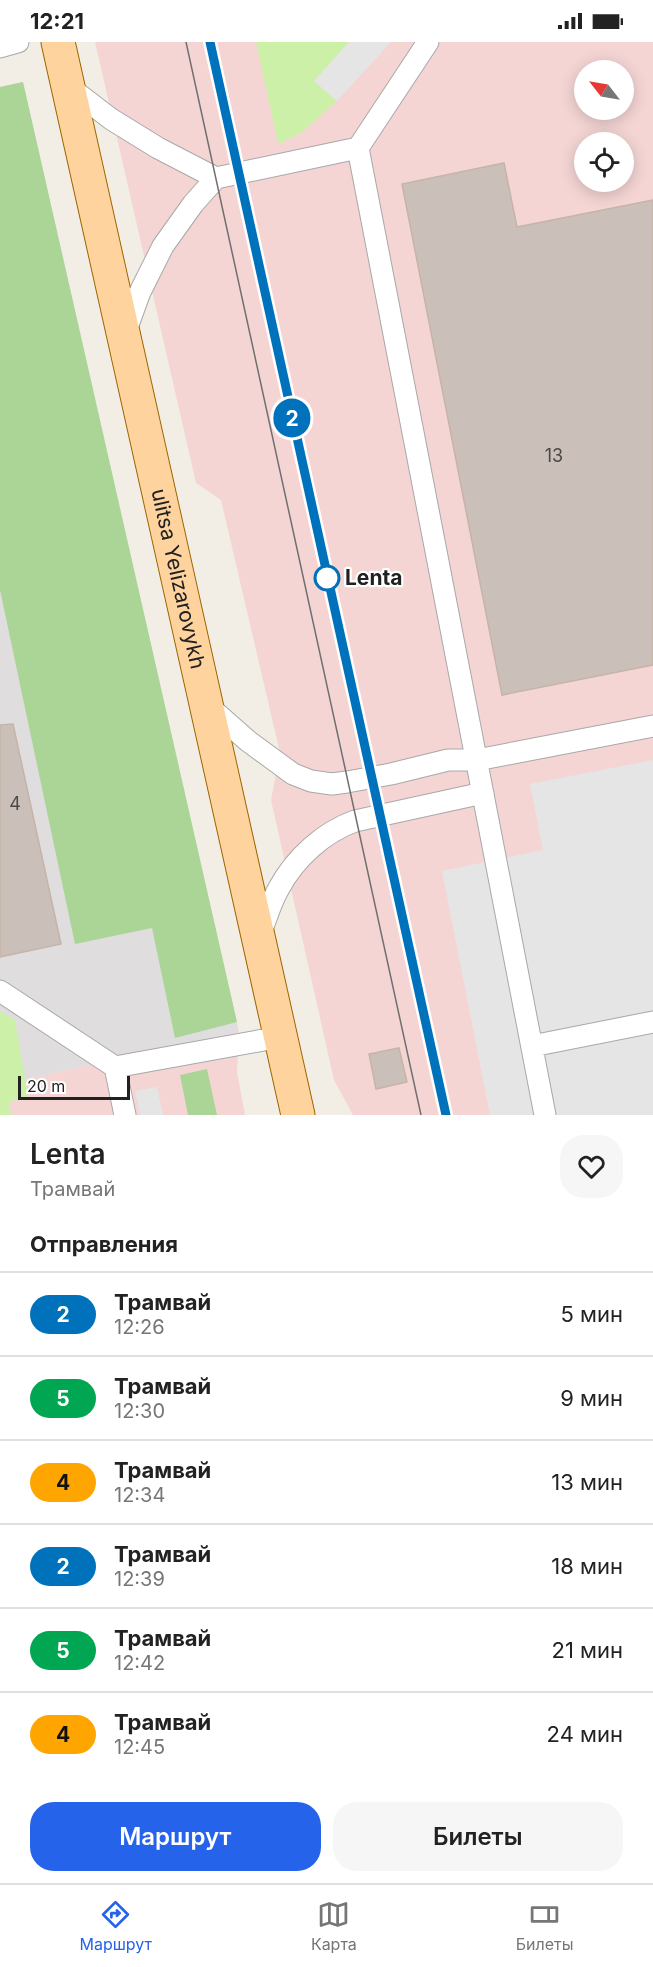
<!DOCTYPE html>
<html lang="ru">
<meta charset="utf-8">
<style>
:root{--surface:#fff;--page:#f6f6f6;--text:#222;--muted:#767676;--line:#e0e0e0;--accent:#2563eb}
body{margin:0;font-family:Inter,sans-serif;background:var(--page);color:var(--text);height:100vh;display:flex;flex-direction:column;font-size:22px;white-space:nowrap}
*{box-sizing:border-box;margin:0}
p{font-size:20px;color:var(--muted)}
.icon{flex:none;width:33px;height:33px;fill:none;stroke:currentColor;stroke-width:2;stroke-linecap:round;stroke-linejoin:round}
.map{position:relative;height:1073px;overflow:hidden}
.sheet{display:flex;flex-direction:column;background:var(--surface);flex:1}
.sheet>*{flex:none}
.badge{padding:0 12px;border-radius:20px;font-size:21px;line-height:39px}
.needle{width:39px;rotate:301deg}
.tools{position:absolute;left:574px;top:18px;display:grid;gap:12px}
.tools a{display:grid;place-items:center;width:60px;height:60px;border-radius:50%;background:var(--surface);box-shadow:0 3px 15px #0003;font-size:30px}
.scale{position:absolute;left:18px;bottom:15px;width:112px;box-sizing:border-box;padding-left:6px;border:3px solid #212121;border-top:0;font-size:16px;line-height:21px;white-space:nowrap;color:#212121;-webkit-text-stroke:4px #fff;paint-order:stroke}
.map>.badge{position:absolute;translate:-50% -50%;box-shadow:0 0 0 3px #fff}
h2{padding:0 30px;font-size:22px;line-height:54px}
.round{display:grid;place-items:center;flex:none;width:63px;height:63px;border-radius:24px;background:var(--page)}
.overview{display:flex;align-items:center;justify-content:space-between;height:102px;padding:0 30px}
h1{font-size:28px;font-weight:600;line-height:45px}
.cta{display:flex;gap:12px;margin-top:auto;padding:12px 30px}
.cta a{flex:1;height:69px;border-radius:24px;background:var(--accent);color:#fff;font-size:24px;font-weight:600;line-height:69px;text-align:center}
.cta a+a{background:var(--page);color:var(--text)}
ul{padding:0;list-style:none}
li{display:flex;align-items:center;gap:18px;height:84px;padding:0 30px;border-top:2px solid var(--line)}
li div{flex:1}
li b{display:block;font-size:22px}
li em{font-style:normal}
li .badge{min-width:66px;font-weight:700;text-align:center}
.status{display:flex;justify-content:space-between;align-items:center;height:42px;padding:0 30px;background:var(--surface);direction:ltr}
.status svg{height:16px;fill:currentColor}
.menu{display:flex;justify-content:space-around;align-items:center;height:84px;border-top:2px solid var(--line);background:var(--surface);font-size:16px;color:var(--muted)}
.menu a{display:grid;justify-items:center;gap:3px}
.menu .on{color:var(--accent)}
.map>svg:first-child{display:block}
</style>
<div class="status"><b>12:21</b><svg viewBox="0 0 49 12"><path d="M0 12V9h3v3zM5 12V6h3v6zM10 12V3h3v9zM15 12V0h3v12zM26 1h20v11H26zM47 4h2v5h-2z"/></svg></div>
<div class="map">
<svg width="653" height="1073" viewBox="0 0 653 1073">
<rect width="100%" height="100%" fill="#f2eee6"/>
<!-- residential -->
<path fill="#dfddde" d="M23 40 239 990 0 1043V45Z"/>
<!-- commercial -->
<path fill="#f4d5d4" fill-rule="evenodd" d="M95 0H653V158L517 185 504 122 402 142 502 653 653 623V1073H353L334 1038 271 758 280 711 221 458 196 441ZM585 28H624V68H585ZM585 100H624V140H585Z
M239 990 237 1030 245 1073H0V1043Z"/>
<!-- grass -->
<path fill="#cdf0a8" d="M256 0H349L314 39 337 59 302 90 278 102Z
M0 969 15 978 28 1054 9 1060 11 1073H0Z"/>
<!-- forest -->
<path fill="#abd597" d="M23 40 237 980 175 996 152 886 75 902 0 548V45Z
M207 1027 217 1073H188L180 1033Z"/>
<!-- parking -->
<path fill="#e5e5e5" d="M349 0H391L337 59 314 39Z
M653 718V1073H490L442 829 543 808 530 742Z
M157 1045 163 1073H140L135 1049Z"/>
<!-- building -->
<path fill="#cac0b9" stroke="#c5b4a7" stroke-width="1.5" d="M504 121 517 185 653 158V623L502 653 402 142Z
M13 682 61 902 0 915V683Z
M399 1006 407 1040 376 1047 369 1012Z"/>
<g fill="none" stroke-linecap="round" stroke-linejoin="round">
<!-- service casing -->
<g stroke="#a8a8a8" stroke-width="23">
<path id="service" d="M0 5 18 0
M68 44 111 77 158 106 216 136
M358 106 428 0
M125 291 140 250 163 204 193 162 216 136 358 106 545 1073
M207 663 248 699 293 732 311 739 332 742 347 740 391 732 448 718H477L653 684
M259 894C266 879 270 861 279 846 295 816 324 790 355 779L483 751
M0 949 115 1025 280 995
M532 1004 653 980
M115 1025 125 1073"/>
</g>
<!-- primary casing -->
<g stroke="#9d6500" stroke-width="35">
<g id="primary">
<path id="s1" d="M58 0 298 1073"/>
</g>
</g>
<!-- service -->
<use href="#service" stroke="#fff" stroke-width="21"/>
<!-- primary -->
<use href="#primary" stroke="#ffd39e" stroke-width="33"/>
<!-- tram -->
<path stroke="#6f6f6f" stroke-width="1.5" d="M186 0 421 1073
M210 0 446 1073"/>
</g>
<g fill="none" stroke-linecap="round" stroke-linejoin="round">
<!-- line casing -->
<g stroke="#fff" stroke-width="14">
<path id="line" d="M210 0 446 1073"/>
</g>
<!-- line -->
<use href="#line" stroke="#0072bc" stroke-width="9"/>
</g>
<!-- markers -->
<circle fill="#fff" stroke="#0072bc" stroke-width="3" cx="327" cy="536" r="12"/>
<g text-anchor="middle" stroke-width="4.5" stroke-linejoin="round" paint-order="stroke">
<!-- number labels -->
<g font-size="18" fill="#4b4947">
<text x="554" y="420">13</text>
<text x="15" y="768">4</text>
</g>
<!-- street labels -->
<g font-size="21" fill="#212121" stroke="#fff">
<text dy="7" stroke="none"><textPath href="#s1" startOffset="550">ulitsa Yelizarovykh</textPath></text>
</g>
<!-- stop labels -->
<g font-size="21" font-weight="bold" fill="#212121" stroke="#fff" text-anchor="start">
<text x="345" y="543">Lenta</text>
</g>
</g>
</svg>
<div class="tools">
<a><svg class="needle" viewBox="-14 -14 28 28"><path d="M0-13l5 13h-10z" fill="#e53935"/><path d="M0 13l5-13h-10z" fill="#767676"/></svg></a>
<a><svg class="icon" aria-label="locate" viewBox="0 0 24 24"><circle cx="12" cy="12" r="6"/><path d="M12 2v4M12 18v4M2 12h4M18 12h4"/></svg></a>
</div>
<div class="scale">20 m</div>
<b class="badge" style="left:292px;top:376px;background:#0072bc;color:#fff">2</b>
</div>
<section class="sheet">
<div class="overview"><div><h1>Lenta</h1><p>Трамвай</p></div><a class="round"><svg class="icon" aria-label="heart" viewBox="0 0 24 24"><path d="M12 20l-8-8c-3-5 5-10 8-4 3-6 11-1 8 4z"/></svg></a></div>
<h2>Отправления</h2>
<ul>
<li><span class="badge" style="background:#0072bc;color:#fff">2</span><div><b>Трамвай</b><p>12:26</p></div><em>5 мин</em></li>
<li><span class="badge" style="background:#00a651;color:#fff">5</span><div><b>Трамвай</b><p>12:30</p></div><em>9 мин</em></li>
<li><span class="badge" style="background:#ffa500;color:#111">4</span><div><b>Трамвай</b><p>12:34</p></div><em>13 мин</em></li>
<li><span class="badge" style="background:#0072bc;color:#fff">2</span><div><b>Трамвай</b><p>12:39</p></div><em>18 мин</em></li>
<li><span class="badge" style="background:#00a651;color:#fff">5</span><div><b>Трамвай</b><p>12:42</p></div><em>21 мин</em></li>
<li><span class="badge" style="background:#ffa500;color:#111">4</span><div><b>Трамвай</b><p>12:45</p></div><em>24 мин</em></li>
</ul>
<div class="cta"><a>Маршрут</a><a>Билеты</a></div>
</section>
<nav class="menu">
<a class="on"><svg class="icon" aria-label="directions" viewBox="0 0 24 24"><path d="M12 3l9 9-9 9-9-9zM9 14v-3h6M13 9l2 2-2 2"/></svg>Маршрут</a>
<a><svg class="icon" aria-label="map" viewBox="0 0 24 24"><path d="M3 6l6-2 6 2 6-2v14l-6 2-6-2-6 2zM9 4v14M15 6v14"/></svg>Карта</a>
<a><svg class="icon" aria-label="tickets" viewBox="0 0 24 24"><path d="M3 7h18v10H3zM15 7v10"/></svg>Билеты</a>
</nav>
